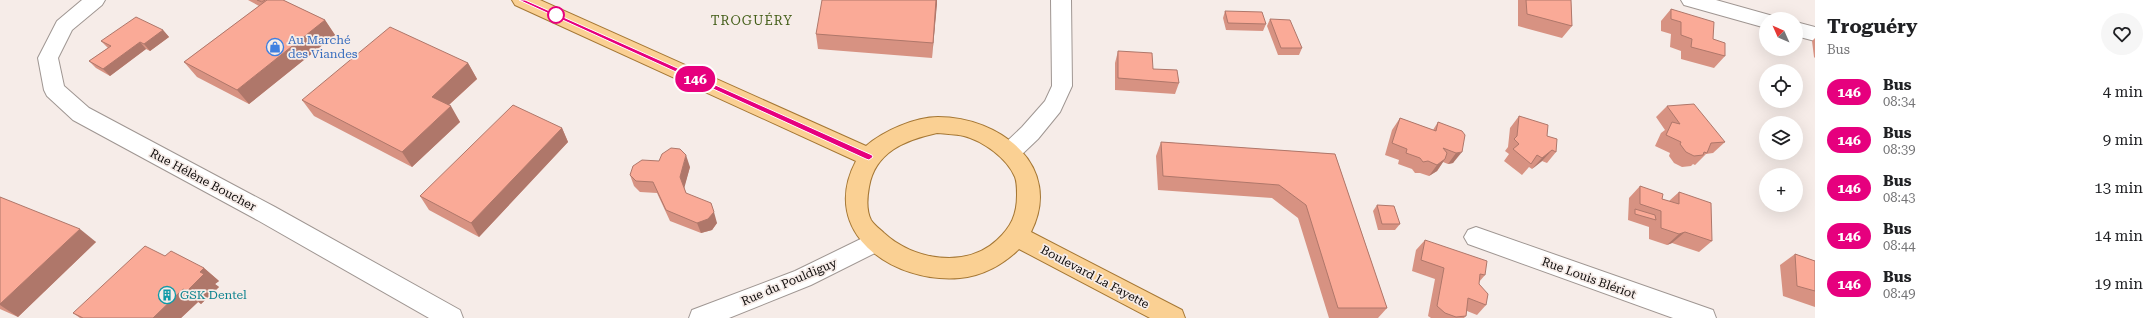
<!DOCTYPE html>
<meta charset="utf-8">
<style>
:root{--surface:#fff;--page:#f6f6f6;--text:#202124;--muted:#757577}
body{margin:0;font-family:"Roboto Serif",serif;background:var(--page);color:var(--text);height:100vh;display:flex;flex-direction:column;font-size:15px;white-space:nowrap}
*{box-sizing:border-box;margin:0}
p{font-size:13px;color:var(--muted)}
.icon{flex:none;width:22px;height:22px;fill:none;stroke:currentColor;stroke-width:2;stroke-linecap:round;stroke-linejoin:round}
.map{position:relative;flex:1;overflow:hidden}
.drawer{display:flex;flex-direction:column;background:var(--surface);width:340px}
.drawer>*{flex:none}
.badge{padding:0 8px;border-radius:13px;font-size:14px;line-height:26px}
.needle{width:26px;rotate:315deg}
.tools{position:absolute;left:1759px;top:12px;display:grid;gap:8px}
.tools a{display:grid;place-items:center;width:44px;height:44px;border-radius:50%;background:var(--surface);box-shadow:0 4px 16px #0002;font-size:20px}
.map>.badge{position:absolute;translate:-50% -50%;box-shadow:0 0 0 2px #fff}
.round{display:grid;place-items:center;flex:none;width:42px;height:42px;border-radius:21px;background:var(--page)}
.head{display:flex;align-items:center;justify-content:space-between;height:68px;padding:0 12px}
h1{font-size:19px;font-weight:700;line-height:30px}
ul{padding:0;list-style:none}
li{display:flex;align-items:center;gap:12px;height:48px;padding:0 12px}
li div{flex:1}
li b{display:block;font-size:15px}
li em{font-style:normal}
li .badge{min-width:44px;font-weight:700;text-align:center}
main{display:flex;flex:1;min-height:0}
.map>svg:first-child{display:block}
</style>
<main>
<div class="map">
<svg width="1815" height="318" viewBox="0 0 1815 318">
<rect width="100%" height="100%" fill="#f6ece8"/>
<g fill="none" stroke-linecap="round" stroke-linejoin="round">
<!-- minor casing -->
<g stroke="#9f9692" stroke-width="2">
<path id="minor" d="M82 0H105L102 5 72 30 58 58 64 86 89 108 275 207 460 310 463 318H429L259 221 73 120 47 96 44 90 38 58 57 21Z
M1051 0H1071L1072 86 1060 112 1038 139 1018 158 1010 161 1002 158 999 152 1002 146 1022 127 1045 101 1052 86Z
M1681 0H1716L1773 16 1775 19H1766V28L1684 5Z
M1796 22 1815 27V41L1796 36Z
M1476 227 1713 310 1716 318H1673L1468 244 1464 237 1468 230Z
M875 232 883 235 887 242 883 249 811 285 729 318H689L692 310 795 271Z"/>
</g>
<!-- major casing -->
<g stroke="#a57734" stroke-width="2">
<path id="major" d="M512 0H540L866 146C883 131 915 117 938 117 1000 117 1064 166 1031 232L1182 310 1185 318H1150L1019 249C1004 264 983 276 960 278 894 284 818 233 856 161L515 5ZM937 133C946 134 955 134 964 136 983 141 1007 158 1015 177 1017 182 1017 189 1017 195 1017 215 1011 227 997 240 966 269 913 260 884 233 880 229 874 225 871 220 866 210 867 198 869 187 875 152 905 140 937 133Z"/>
</g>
<!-- minor -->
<use href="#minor" fill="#fff" fill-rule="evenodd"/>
<!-- major -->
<use href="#major" fill="#fad093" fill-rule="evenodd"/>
</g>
<!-- wall -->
<path fill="#d79282" d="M248 0H283L325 20 335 35 249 104 197 77 184 62 259 6Z
M937 0 932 58 818 49 816 34Z
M1518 0H1571L1572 26 1562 38 1518 26Z
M1671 9 1713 39 1725 56 1714 68 1681 59V51L1670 47 1671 34 1661 31V21Z
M1225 11 1266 24 1263 31 1226 30 1223 18Z
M1270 19 1302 48 1299 55H1278L1267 26Z
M163 30 169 37 150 51 146 49 110 76 96 68 89 61 108 48 101 41Z
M1815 38V58L1814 57 1812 41Z
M1118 51 1153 69 1179 83 1175 94 1115 90V63Z
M468 63 477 79 449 105 460 122 412 167 314 116 302 100Z
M1667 106 1725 142 1713 153 1706 154 1695 165 1693 164 1691 166 1682 167 1674 163 1669 156 1670 153 1655 146 1661 133 1665 130 1656 117Z
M1519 116 1547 136 1556 152 1547 163 1542 161 1532 169 1529 167 1522 175 1504 161 1509 154 1505 151 1508 147 1510 128Z
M1400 118 1433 130 1438 122 1465 135 1453 163 1448 164 1443 162 1437 171 1429 176 1420 173H1415L1412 169 1398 164 1399 160 1385 155 1392 130Z
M562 128 568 142 479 237 429 210 420 196Z
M1161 142 1335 154 1387 308 1378 318H1329L1298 218 1272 198 1158 190 1156 156Z
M659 161 690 167 684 187 686 193 717 223 712 230 701 233 670 221 657 193 640 192 634 186 630 175Z
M1640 186 1662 199 1669 201 1679 192 1712 241 1699 252 1672 243 1667 245 1649 239V227L1628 220 1629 198Z
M0 197 96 242 18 317 0 309Z
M1377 205 1400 224 1395 230H1378L1373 211Z
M1425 240 1485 275 1479 282V284L1486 305 1477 315 1467 311 1466 316 1464 318H1431L1428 316 1435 279 1412 271 1416 250Z
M1795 254 1815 261V307L1783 296 1780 265Z
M204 268 219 281 215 284 219 287 201 304 198 302 181 318H80L73 313Z"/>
<!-- shaded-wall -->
<path fill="#af776a" d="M936 0H937V4L932 58 933 43Z
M325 20 335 35 249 104 237 90Z
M163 30 169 37 150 51 144 44Z
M140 42 146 49 110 76 103 69Z
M468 63 477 79 441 112 432 97Z
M451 106 460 122 412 167 402 152Z
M562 128 568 142 479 237 471 223Z
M1552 150 1542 161 1532 169 1542 158Z
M1462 152 1453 163 1448 164 1456 153Z
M686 155 690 167 684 189 680 177Z
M1445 159 1437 171 1429 176 1437 165Z
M714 212 717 223 712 230 701 233 697 223Z
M80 229 96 242 18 317 0 305V304Z
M1685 232 1672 243 1667 245 1679 234Z
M204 268 219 281 215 284 219 287 201 304 187 291 200 272Z
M183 289 198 302 181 318H153Z"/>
<!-- building -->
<path fill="#faaa97" stroke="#af776a" d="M257 0H265L262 2Z
M267 0H283L325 20 237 90 184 62Z
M822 0H936L933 43 816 34Z
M1526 0H1571L1572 26 1527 14Z
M1671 9 1714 22 1713 39 1725 43V56L1691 47 1692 39 1681 35V22L1671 19Z
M1225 11 1262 12 1266 24 1228 23Z
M136 17 163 30 144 44 140 42 103 69 89 61 111 46 101 41Z
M1270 19 1290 20 1302 48H1281Z
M390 27 468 63 432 97 451 106 402 152 302 100Z
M1118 51 1152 53 1153 69 1177 70 1179 83 1118 78Z
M1694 104 1725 142 1711 143 1707 153 1704 152 1703 155 1694 156 1686 152 1680 144 1681 142 1666 135 1672 122 1680 124 1667 106Z
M513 105 562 128 471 223 420 196Z
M1519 116 1548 125 1547 136 1557 139 1556 152 1552 150 1542 158 1537 155 1531 164 1513 149 1519 144 1514 139 1517 136Z
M1400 118 1436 131 1438 122 1462 131 1465 135 1462 152 1456 153 1443 148 1447 153 1445 159 1437 165 1428 161 1423 162 1420 158 1406 153 1407 149 1392 143Z
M1161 142 1335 154 1387 308H1338L1306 205 1279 185 1163 176Z
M671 148 680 149 686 155 680 177 686 193 711 203 714 212 708 219 697 223 666 210 653 182 636 181 630 175 633 166 642 160 659 161 662 154Z
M1640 186 1663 194 1662 199 1679 204V192L1711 203 1712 241 1685 232 1679 234 1661 228V211L1640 204Z
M0 197 80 229 0 304Z
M1377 205 1394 206 1400 224H1382Z
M1635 209 1655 215 1656 220 1635 214Z
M1425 240 1487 261 1485 275 1480 274 1479 284 1488 294 1486 305 1468 298 1466 316 1456 317 1445 313 1437 306 1444 268 1421 260Z
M145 246 165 256 171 251 204 268 200 272 204 274 187 291 183 289 153 318H83L73 313Z
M1795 254 1815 261V291L1797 286Z"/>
<!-- line -->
<path fill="#e6007e" stroke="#fff" d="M519 0H525L872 155 873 157 869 160 866 159Z"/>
<!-- icons -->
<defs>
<g id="shop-ring" transform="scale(0.9)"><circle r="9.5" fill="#f6ece8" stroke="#3f7fe0" stroke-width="1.5"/><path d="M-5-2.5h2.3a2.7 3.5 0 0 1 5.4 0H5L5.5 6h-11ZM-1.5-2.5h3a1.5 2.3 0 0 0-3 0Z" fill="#3f7fe0"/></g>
<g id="building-ring" transform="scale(0.9)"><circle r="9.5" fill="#f6ece8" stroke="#0f9aa8" stroke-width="1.5"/><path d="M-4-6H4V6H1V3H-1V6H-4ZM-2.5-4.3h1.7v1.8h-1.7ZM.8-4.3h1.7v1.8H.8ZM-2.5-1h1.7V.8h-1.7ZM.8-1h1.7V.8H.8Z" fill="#0f9aa8"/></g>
</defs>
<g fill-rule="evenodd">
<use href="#shop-ring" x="275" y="47"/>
<use href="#building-ring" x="167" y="295"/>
</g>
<!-- markers -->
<circle fill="#fff" stroke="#e6007e" stroke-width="2" cx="556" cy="15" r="8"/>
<g text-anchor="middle" stroke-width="3.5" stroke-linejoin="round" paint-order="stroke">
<!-- shop labels -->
<g font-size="12" fill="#366cbe" stroke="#f6ece8" text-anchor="start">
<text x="288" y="44">Au Marché<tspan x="288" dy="14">des Viandes</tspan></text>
</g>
<!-- street labels -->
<g font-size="12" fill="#0e0b0a" stroke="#f6ece8">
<text transform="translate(203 180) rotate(28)" y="4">Rue Hélène Boucher</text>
<text transform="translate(1095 277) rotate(28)" y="4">Boulevard La Fayette</text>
<text transform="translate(1589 278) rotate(20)" y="4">Rue Louis Blériot</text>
<text transform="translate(789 282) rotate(-23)" y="4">Rue du Pouldiguy</text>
</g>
<!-- culture labels -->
<g font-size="12" fill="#0d838f" stroke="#f6ece8" text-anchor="start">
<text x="180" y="299">GSK Dentel</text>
</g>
<!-- neighbourhood labels -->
<g font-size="13" letter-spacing="1" fill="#455f1a" stroke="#f6ece8">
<text x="752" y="25">TROGUÉRY</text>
</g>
</g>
</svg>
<div class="tools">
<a><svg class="needle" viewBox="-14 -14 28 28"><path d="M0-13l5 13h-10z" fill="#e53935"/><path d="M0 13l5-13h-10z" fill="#757577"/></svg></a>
<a><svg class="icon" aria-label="locate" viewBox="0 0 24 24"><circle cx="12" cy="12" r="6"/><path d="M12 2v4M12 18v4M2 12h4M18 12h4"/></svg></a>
<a><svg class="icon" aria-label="layers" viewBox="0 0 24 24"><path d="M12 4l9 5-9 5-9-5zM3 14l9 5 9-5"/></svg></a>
<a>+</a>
</div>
<b class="badge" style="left:695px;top:79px;background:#e6007e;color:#fff">146</b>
</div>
<section class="drawer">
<div class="head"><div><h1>Troguéry</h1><p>Bus</p></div><a class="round"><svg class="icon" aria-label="heart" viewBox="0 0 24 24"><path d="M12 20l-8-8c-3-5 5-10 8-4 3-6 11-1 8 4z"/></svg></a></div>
<ul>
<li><span class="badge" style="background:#e6007e;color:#fff">146</span><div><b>Bus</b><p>08:34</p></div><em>4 min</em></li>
<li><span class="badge" style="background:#e6007e;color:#fff">146</span><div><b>Bus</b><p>08:39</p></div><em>9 min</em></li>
<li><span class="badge" style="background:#e6007e;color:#fff">146</span><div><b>Bus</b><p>08:43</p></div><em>13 min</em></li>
<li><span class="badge" style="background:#e6007e;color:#fff">146</span><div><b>Bus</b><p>08:44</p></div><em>14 min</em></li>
<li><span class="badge" style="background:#e6007e;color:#fff">146</span><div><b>Bus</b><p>08:49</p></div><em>19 min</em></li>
</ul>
</section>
</main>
